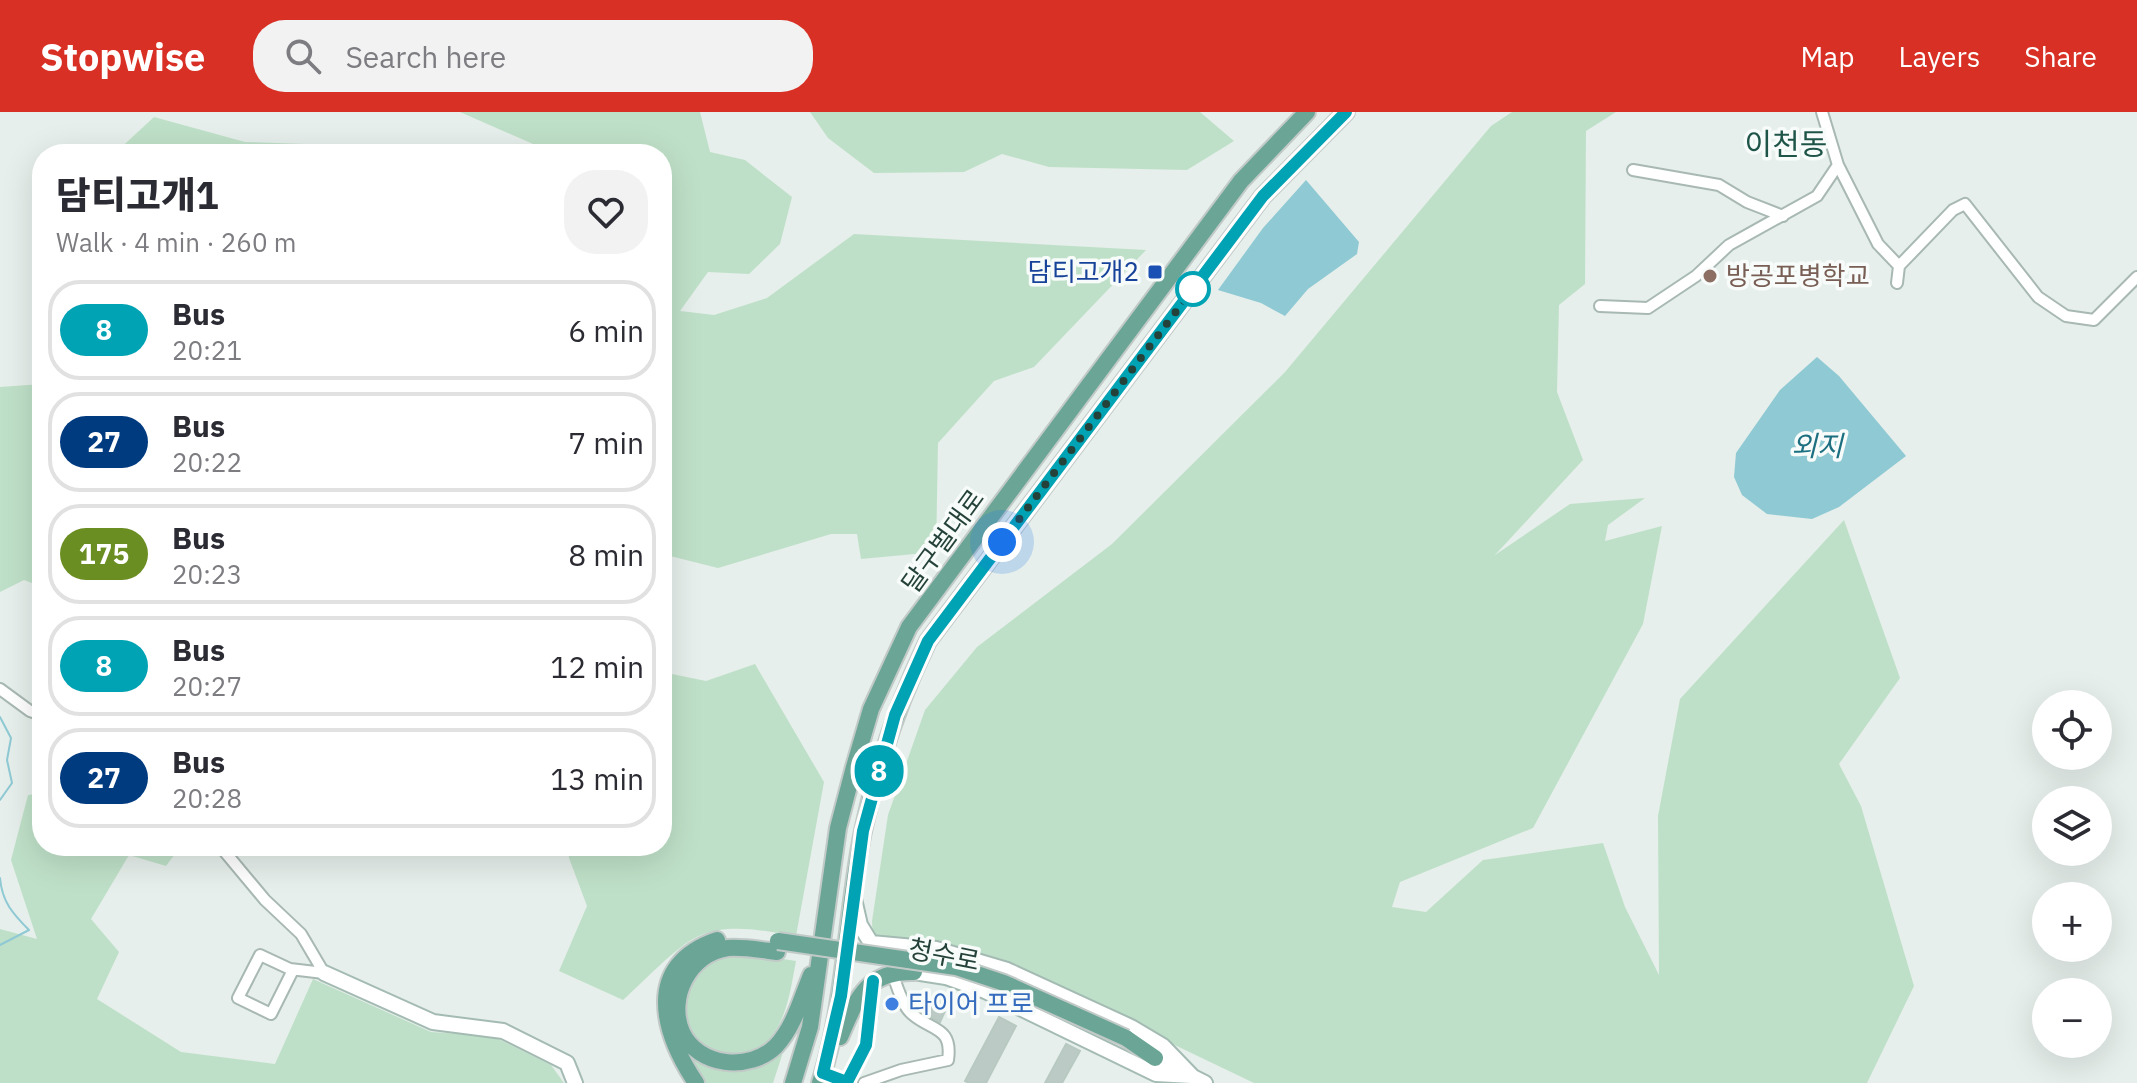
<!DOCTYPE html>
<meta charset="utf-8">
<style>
:root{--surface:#fff;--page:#f2f2f3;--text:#2b2b33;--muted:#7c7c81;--line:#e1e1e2;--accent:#d93025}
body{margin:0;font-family:"IBM Plex Sans","Noto Sans KR",sans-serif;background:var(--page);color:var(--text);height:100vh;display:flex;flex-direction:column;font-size:30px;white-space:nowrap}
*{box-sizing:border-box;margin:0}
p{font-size:26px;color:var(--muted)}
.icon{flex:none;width:44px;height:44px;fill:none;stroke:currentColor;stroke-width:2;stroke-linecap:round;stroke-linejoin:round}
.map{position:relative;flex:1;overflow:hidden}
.sheet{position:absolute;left:32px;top:32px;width:640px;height:712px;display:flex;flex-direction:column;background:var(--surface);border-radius:32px;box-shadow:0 8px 32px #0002}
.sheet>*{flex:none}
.badge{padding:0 16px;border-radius:26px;font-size:28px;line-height:52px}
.fabs{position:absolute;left:2032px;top:578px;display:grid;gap:16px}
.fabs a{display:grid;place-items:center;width:80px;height:80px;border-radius:50%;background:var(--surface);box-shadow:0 8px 32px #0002;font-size:40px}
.you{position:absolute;width:40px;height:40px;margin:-20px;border:6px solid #fff;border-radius:50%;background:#1a73e8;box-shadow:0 0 0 12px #1a73e833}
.map>.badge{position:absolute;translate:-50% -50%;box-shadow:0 0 0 4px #fff}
.round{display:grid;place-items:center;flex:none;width:84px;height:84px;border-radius:32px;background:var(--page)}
.summary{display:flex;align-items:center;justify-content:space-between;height:136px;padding:0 24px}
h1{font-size:38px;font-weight:800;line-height:60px}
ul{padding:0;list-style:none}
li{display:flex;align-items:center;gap:24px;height:100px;margin:0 16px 12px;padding:0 8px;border:4px solid var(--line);border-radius:32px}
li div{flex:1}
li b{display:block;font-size:30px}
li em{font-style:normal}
li .badge{min-width:88px;font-weight:700;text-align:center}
header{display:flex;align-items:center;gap:48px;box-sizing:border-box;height:112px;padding:0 40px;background:var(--accent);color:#fff}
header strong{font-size:38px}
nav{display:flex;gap:44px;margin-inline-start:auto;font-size:28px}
.search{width:560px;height:72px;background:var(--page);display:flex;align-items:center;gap:20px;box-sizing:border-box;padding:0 28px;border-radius:32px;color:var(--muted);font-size:30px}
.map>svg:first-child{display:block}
</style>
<header>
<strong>Stopwise</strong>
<div class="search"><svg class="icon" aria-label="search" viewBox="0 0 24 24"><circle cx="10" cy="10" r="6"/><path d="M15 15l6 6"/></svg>Search here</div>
<nav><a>Map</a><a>Layers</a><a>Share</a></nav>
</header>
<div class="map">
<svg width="2137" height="971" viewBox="0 0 2137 971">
<rect width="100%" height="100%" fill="#e6efeb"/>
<!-- green -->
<path fill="#bfe0c8" d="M460 0H700L710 40 745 48 792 85 780 132 749 162 708 160 680 199 714 203 767 186 854 122 1146 138 1034 255 994 269 938 331 936 440 861 447 857 422H831L718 456 662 442V42H556Z
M810 0H1200L1234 29 1187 58 1049 55 1002 42 964 60 874 61 828 26Z
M1512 0H1616L1586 19 1585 172 1559 193 1557 280 1583 348 1495 443 1570 392 1645 386 1608 413 1605 429 1662 414 1643 512 1533 716 1400 770 1392 795 1426 800 1483 748 1603 731 1625 795 1659 863 1658 704 1680 587 1844 408 1900 566 1839 652 1861 694 1914 874 1867 971H1254L993 846 945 833 873 827 872 809 888 703 925 598 977 535 1112 432 1285 260 1491 14Z
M154 5 245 30 305 32 351 42H114Z
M42 272V475L24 468 0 480V275Z
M755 552 824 670 796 824C763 819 724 809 693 827 672 839 642 871 623 888L559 859 587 794 569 746 568 734H662V560L706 569Z
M42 681V734H181L166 754 129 743 91 807 119 840 97 887 181 940 275 952 313 867 431 920 492 924 551 953 564 971H0V817L37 827 11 748 28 683Z
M743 841 796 849C791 874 788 904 771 925 752 949 713 947 693 927 679 912 682 891 685 873L715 846Z
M782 934 784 937 773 971H702L683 940C731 966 737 958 782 934Z"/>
<!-- water -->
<path fill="#8ec9d4" d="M1306 68 1359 130 1357 142 1308 177 1285 204 1261 191 1218 178 1263 116Z
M1817 245 1839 264 1906 344 1839 395 1812 407 1767 402 1742 383 1734 365 1736 341 1780 278Z"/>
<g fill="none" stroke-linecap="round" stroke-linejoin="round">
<!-- stream -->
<path stroke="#8ec9d4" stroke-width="2" d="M0 605 11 626 7 648 12 671 0 688
M0 766C2 790 13 802 29 818L0 833"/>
</g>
<!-- building -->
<path fill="#bbcac4" stroke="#b8c9c2" stroke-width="2" d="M938 880 951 886 940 910 927 903Z
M999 905 1016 914 986 971H969L965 969Z
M1066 932 1080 939 1062 971H1045Z"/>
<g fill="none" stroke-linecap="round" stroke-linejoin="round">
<!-- street casing -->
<g stroke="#a8b8b2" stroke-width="14">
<path id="street" d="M1822 0 1838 53 1878 132 1899 154 1897 171
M1633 58 1719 73 1747 90 1783 104
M1899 154 1953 98 1965 92 2038 185 2066 204 2094 208 2137 165
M1600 194 1648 196 1696 164 1729 133 1817 84 1838 53
M0 577 30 599 42 603
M220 734 265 788 301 822 324 861
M293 858 271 902 238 886 260 843 290 857 324 861
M823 961 852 971
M847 970 866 933 873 869
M864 971 901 958 948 948C953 914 931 919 912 902 902 894 897 873 892 861"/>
</g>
<!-- secondary casing -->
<g stroke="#a4bbb3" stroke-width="18">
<path id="secondary" d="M854 787 860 813 871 831 936 837 1007 858 1131 915 1163 934 1192 964
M914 860 946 865 985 879 1156 962 1192 964
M324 861 433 910 503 919 567 951 575 971
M1155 946 1205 971"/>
</g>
<!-- primary casing -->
<g stroke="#c2cac8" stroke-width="20">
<path id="primary" d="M777 840C761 838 745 835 728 836 690 841 667 885 682 920 698 955 750 960 776 934 794 915 801 887 811 863
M840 925C857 886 866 859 914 860
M1126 926 1155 946
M696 971C662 920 643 853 717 828
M793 971 810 915 838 716 854 655 871 597 909 515 1241 69 1307 0
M820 971C846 889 846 803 863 719 877 653 899 589 928 529L1263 84 1346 0"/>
</g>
<!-- street -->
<use href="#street" stroke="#fff" stroke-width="10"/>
<!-- secondary -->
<use href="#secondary" stroke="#fff" stroke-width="14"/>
<!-- primary -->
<use href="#primary" stroke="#6aa596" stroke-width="16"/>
<!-- primary-bridge casing -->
<g stroke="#c2cac8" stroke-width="20" stroke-linecap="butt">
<path id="primary-bridge" d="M778 829 956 855 1004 871 1126 926"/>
</g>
<!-- primary-bridge -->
<use href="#primary-bridge" stroke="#6aa596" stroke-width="16"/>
</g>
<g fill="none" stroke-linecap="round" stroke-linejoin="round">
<!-- line casing -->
<g stroke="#fff" stroke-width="18">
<path id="line" d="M873 869 866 933 847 970 823 961 841 884 863 719 895 603 928 529 1263 84 1346 0"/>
</g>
<!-- line -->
<use href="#line" stroke="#00a3b4" stroke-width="12"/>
<!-- walk -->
<path stroke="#24423a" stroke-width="8" stroke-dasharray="0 14.4" d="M1002 430 1193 177"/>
</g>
<!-- markers -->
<rect fill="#1a4fb4" stroke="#f7fbf9" stroke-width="3" x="1147" y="152" width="16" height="16" rx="4"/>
<circle fill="#8d6e63" stroke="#f7fbf9" stroke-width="3" cx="1710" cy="164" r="8"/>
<circle fill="#fff" stroke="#00a3b4" stroke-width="4" cx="1193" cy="177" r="16"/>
<circle fill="#3f7fe0" stroke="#f7fbf9" stroke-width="3" cx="892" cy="892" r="8"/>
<g text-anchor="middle" stroke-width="7" stroke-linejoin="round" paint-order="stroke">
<!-- transit labels -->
<g font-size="26" fill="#164399" stroke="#f7fbf9" text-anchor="end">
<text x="1139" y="169">담티고개2</text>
</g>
<!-- education labels -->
<g font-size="26" fill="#785e54" stroke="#f7fbf9" text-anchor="start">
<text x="1726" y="173">방공포병학교</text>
</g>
<!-- street labels -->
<g font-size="26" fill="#24423a" stroke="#f7fbf9">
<text transform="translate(943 429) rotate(-54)" y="9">달구벌대로</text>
<text transform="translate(944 843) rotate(11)" y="9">청수로</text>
</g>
<!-- shop labels -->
<g font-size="26" fill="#366cbe" stroke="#f7fbf9" text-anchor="start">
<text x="908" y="901">타이어 프로</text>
</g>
<!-- water labels -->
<g font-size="28" font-style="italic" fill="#1c6f80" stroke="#f7fbf9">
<text x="1817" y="344">외지</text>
</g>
<!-- quarter labels -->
<g font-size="30" fill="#1f5548" stroke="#f7fbf9">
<text x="1786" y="43">이천동</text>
</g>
</g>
</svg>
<div class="fabs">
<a><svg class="icon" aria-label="locate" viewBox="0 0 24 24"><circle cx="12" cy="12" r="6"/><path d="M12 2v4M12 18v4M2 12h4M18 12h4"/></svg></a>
<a><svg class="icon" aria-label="layers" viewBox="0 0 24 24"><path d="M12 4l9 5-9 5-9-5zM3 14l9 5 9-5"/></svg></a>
<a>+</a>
<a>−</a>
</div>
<div class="you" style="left:1002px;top:430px"></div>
<b class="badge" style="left:879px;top:659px;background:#00a3b4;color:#fff">8</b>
<section class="sheet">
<div class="summary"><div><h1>담티고개1</h1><p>Walk · 4 min · 260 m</p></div><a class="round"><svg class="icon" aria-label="heart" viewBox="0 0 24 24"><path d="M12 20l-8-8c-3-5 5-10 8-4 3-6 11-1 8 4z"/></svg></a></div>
<ul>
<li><span class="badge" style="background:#00a3b4;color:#fff">8</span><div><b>Bus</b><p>20:21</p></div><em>6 min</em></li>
<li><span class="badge" style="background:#003b80;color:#fff">27</span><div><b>Bus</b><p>20:22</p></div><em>7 min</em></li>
<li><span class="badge" style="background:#6b8e23;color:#fff">175</span><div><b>Bus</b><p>20:23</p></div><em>8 min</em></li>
<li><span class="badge" style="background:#00a3b4;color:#fff">8</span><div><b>Bus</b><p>20:27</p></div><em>12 min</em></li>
<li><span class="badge" style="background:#003b80;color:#fff">27</span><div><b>Bus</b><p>20:28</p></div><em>13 min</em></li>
</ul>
</section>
</div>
